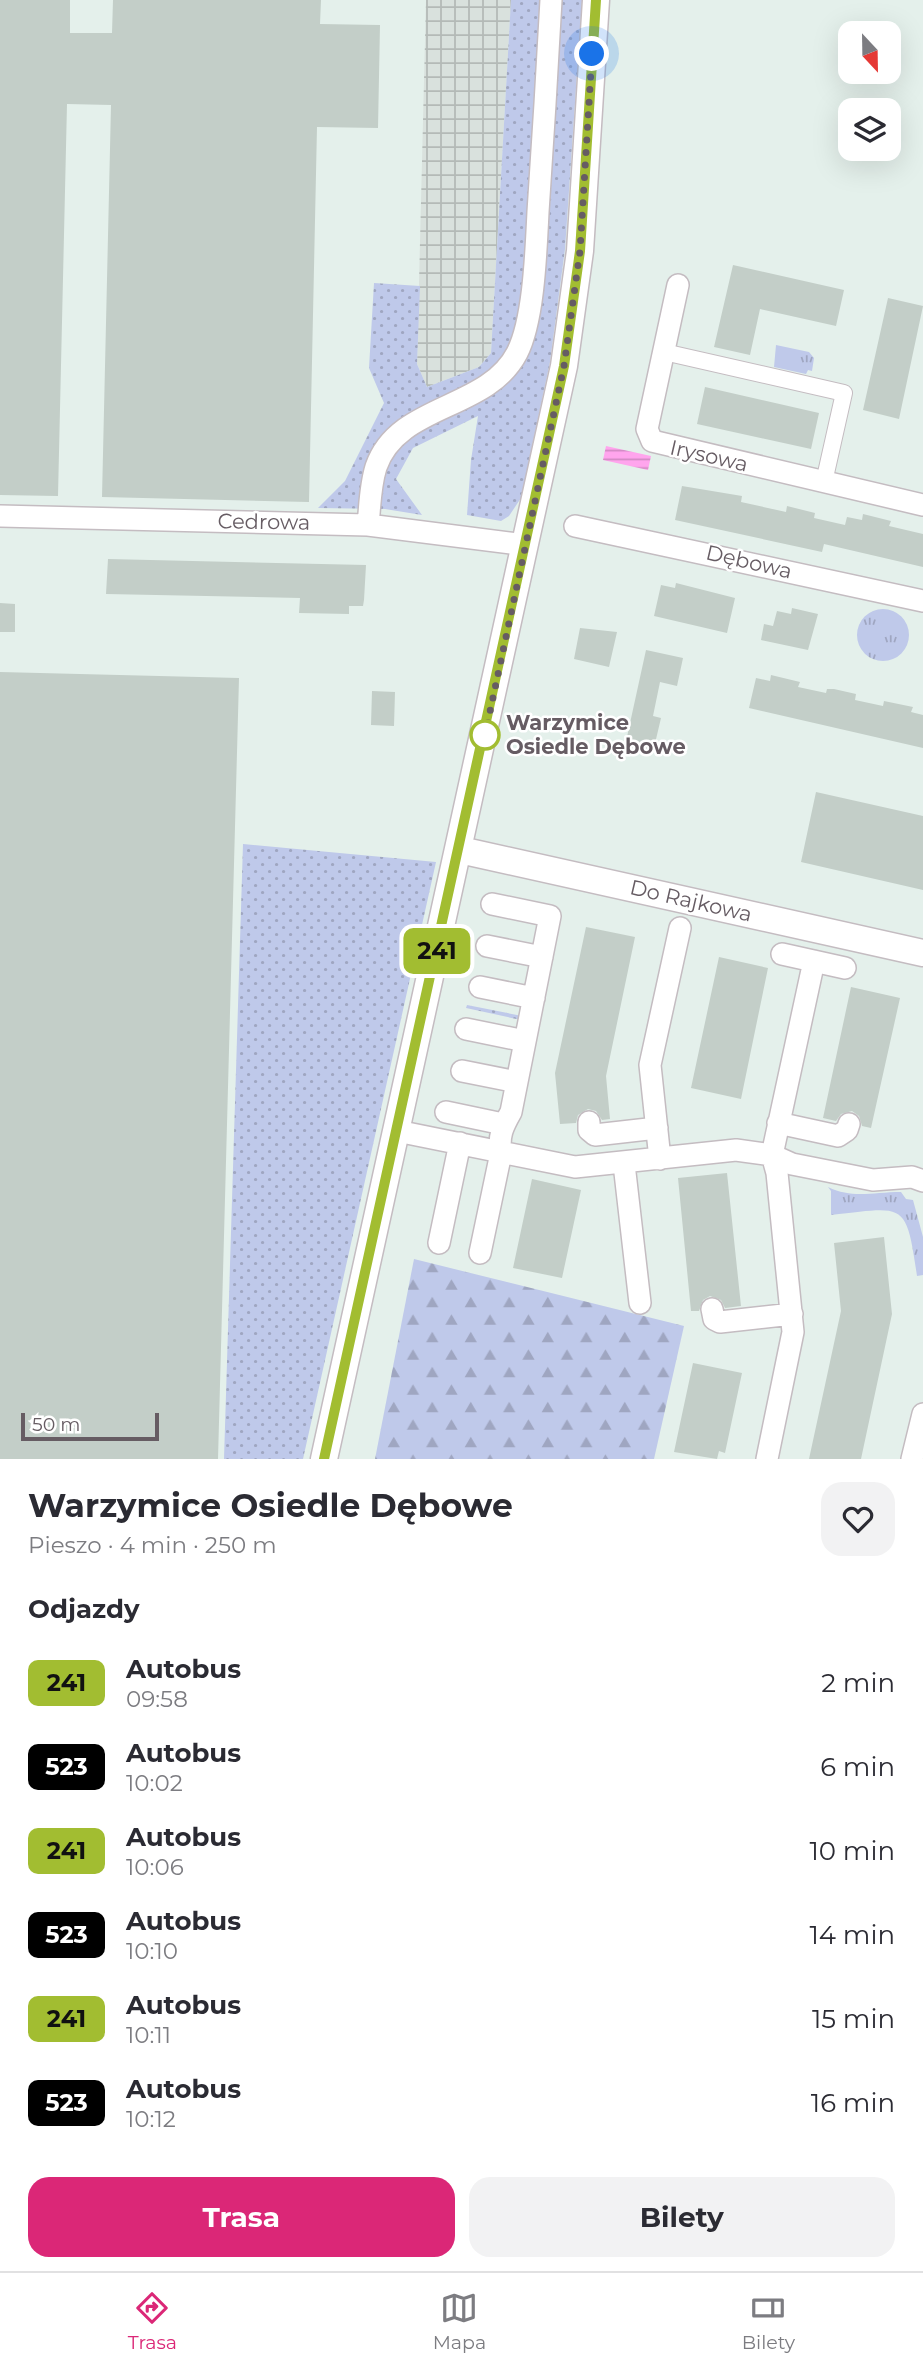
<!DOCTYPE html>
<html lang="pl">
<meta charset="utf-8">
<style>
:root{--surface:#fff;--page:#f2f2f3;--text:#2b2b33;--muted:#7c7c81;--line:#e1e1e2;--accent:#db2777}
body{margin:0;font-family:Montserrat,sans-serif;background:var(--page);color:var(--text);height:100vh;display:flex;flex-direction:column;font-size:26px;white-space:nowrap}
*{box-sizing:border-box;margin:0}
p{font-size:23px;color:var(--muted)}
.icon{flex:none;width:38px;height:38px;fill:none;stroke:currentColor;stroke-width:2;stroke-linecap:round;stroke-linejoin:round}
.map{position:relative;height:1459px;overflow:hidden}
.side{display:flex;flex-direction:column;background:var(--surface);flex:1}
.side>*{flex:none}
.badge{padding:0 14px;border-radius:10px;font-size:24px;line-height:46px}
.needle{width:46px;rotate:158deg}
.tools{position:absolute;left:838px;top:21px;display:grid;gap:14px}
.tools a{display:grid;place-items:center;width:63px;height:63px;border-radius:14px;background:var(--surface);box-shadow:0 7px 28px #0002;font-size:35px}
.scale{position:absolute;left:21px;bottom:18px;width:138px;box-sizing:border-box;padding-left:7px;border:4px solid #665c63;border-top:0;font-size:19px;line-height:24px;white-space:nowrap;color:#665c63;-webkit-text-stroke:5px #fff;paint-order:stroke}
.you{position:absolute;width:35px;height:35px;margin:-18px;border:5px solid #fff;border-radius:50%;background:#1a73e8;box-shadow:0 0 0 10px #1a73e833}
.map>.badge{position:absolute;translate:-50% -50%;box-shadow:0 0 0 4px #fff}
h2{padding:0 28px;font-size:26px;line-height:63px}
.round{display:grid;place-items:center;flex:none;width:74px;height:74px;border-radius:21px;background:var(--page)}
.summary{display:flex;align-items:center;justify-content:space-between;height:119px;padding:0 28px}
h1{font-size:33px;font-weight:700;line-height:52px}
.cta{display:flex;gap:14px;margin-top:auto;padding:14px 28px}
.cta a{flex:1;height:80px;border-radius:21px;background:var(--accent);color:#fff;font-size:28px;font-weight:700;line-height:80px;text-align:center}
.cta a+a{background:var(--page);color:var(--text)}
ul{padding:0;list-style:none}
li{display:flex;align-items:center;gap:21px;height:84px;padding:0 28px}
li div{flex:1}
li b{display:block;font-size:26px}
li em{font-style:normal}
li .badge{min-width:77px;font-weight:700;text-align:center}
.tabs{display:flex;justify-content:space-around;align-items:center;height:98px;border-top:2px solid var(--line);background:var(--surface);font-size:19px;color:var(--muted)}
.tabs a{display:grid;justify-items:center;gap:4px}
.tabs .on{color:var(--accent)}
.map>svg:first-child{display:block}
</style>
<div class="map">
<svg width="923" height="1459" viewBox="0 0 923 1459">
<defs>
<pattern id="industrial-grid" width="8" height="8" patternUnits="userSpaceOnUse" patternTransform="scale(1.75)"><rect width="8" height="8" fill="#d9e1dd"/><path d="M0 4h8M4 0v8" fill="none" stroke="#b4bab7"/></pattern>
<pattern id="grass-dots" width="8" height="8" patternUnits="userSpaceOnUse" patternTransform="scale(1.75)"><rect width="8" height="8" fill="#bfc9ea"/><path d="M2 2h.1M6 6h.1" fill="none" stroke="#9fa6c1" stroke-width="1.8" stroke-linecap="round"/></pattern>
<pattern id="forest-firs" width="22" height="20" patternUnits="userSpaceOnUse" patternTransform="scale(1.75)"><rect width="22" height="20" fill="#bfc9ea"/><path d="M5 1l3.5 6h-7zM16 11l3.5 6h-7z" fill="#9fa6c1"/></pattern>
<pattern id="park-tufts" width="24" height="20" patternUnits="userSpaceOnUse" patternTransform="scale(1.75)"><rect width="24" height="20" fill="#bfc9ea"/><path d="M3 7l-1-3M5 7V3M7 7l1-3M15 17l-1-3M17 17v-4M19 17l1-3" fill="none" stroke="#9fa6c1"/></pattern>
<pattern id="water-rules" width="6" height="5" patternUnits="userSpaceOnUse" patternTransform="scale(1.75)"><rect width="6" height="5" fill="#ffa5ed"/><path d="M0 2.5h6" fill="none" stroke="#d28ac4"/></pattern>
</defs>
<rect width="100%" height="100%" fill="#e4f0eb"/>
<!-- industrial -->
<path fill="url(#industrial-grid)" d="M426 0H511L491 353 479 367 427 387 417 364Z"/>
<!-- grass -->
<path fill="url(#grass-dots)" d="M511 0H582L565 249 550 362 521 498 509 516 501 521 467 515 471 460 478 416 413 448 396 479 422 515 385 509 318 508 345 481 384 403 369 368 374 283 420 286 417 364 427 387 479 367 491 353Z
M243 844 436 862 303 1459H224Z
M467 1005 522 1016 521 1020 466 1008Z"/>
<!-- forest -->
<path fill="url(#forest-firs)" d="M414 1259 684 1326 654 1459H375Z"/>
<!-- park -->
<path fill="url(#park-tufts)" d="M776 345 809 352 814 358 812 371 808 370 806 374 774 367Z
M857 635a26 26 0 1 1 52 0a26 26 0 1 1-52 0Z
M828 1187C853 1199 872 1192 901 1192L906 1199 913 1200 923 1237V1275L917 1276C906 1200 905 1207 831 1215V1191Z"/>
<!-- water -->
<path fill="url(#water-rules)" d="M606 446 651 456 648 470 603 460Z"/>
<!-- building -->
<path fill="#c3cec8" d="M0 0H70V33H112L113 0H321L320 24 380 25 378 128 317 127 309 502 102 497 111 105 67 104 58 496 0 495Z
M733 265 844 290 836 326 760 309 750 355 714 347Z
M888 298 923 306 899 419 863 410Z
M705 387 819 413 811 449 697 424Z
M682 486 742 496 741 502 786 512 787 506 815 513 814 518 845 525 847 517 862 520 863 514 891 521 889 526 923 534V567L824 544 822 552 675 520Z
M108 559 366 565 364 600 363 606H349V614L299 613 300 598 106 594Z
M676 583 735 598 727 633 654 616 661 585 675 588Z
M0 603 15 604V632H0Z
M792 608 818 614 808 650 761 640 764 624 773 626 777 611 791 614Z
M580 628 617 632 609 667 574 659Z
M646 650 683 658 677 686 660 682 653 716 661 718 653 752 625 746Z
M0 672 239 678 218 1459H0Z
M771 675 800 682 798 687 826 693 827 689H834L856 694 855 700 883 706 884 701 913 707 911 712 923 715V748L749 708 756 678 770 681Z
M372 691 395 692 394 726 371 725Z
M816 792 923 816V890L801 862Z
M586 927 635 937 606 1076 610 1119 602 1120 596 1111 588 1109 578 1115 576 1123 560 1124 555 1073Z
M719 957 768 968 741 1099 691 1088Z
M851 987 900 998 871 1128 862 1126 859 1116 852 1111 841 1114 836 1121 823 1118Z
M727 1173 741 1306 725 1308 721 1300 710 1296 703 1300 699 1311H691L678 1178Z
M532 1179 581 1190 562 1278 513 1268Z
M884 1237 892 1314 861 1459H809L841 1311 834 1243Z
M693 1363 742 1373 725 1453 719 1451 717 1459 674 1452Z"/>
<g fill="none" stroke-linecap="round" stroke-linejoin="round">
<!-- pedestrian casing -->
<g stroke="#c4bcc1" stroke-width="18">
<path id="pedestrian" d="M664 352 844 393 824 482"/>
</g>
<!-- minor casing -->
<g stroke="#c4bcc1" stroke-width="24">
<path id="minor" d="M678 285 647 429 652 441 923 505
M0 516 368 525 526 545
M368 525C370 506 370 486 376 467 398 403 487 411 517 353 534 320 536 251 538 212 543 141 547 71 551 0
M575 526 923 601
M487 946 542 957
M782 954 845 968
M480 987 534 998
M466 1029 525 1041
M462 1071 517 1082
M446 1112 503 1124
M589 1122V1130L595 1135 657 1128
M778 1123 838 1136 847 1130 849 1124
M397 1131 575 1167 736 1150 772 1155 792 1164 873 1180 912 1177 923 1181
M660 1159 650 1065 680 928
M624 1164 640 1303
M439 1243 460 1143
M480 1253 501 1153C498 1136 503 1126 511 1112L550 916 492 904
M712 1309 714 1319 720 1322 792 1314
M767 1459 793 1332 777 1173 772 1155 814 961
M912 1459 923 1414"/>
</g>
<!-- tertiary casing -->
<g stroke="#c4bcc1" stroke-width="29">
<path id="tertiary" d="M460 850 923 953
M324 1459 564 366 580 251 596 0"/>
</g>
<!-- pedestrian -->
<use href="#pedestrian" stroke="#fff" stroke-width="16"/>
<!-- minor -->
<use href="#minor" stroke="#fff" stroke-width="21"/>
<!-- tertiary -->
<use href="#tertiary" stroke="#fff" stroke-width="26"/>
</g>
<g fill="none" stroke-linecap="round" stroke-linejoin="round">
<!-- line casing -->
<g stroke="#fff" stroke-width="16">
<path id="line" d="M324 1459 564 366 580 251 596 0"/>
</g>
<!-- line -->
<use href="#line" stroke="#a2bd31" stroke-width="10"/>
<!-- walk -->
<path stroke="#665c63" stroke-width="7" stroke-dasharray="0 12.6" d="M485 735 564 366 580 251 592 54"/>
</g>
<!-- markers -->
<circle fill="#fff" stroke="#a2bd31" stroke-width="3.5" cx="485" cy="735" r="14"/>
<g text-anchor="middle" stroke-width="5" stroke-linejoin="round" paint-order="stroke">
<!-- street labels -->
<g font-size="21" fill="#665c63" stroke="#fff">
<text transform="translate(709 456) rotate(13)" y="7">Irysowa</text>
<text transform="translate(264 522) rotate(1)" y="7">Cedrowa</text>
<text transform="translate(749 562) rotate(13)" y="7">Dębowa</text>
<text transform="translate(691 901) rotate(13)" y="7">Do Rajkowa</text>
</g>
<!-- stop labels -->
<g font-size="21" font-weight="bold" fill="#665c63" stroke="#fff" text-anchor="start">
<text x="506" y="730">Warzymice<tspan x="506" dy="24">Osiedle Dębowe</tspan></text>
</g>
</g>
</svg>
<div class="tools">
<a><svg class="needle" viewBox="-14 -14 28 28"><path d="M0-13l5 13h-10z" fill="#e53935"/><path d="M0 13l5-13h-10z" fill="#7c7c81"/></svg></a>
<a><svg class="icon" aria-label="layers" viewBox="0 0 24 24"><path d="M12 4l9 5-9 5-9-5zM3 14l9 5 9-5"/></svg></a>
</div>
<div class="scale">50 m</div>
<div class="you" style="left:592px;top:54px"></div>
<b class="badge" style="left:437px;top:951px;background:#a2bd31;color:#111">241</b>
</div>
<section class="side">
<div class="summary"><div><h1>Warzymice Osiedle Dębowe</h1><p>Pieszo · 4 min · 250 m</p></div><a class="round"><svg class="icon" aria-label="heart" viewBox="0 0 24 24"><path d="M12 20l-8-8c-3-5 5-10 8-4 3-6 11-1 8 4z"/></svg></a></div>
<h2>Odjazdy</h2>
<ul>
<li><span class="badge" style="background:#a2bd31;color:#111">241</span><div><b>Autobus</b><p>09:58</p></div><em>2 min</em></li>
<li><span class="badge" style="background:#000;color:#fff">523</span><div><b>Autobus</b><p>10:02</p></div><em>6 min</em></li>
<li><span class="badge" style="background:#a2bd31;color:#111">241</span><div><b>Autobus</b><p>10:06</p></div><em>10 min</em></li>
<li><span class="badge" style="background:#000;color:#fff">523</span><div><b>Autobus</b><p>10:10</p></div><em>14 min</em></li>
<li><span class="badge" style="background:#a2bd31;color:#111">241</span><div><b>Autobus</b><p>10:11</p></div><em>15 min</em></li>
<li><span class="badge" style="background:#000;color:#fff">523</span><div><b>Autobus</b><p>10:12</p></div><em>16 min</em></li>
</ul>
<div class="cta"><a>Trasa</a><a>Bilety</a></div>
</section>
<nav class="tabs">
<a class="on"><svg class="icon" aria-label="directions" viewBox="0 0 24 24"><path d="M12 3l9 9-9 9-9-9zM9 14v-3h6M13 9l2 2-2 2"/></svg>Trasa</a>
<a><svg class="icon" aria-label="map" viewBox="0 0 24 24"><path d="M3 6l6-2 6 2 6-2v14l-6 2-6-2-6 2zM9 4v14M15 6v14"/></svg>Mapa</a>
<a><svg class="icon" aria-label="tickets" viewBox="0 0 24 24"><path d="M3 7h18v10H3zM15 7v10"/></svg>Bilety</a>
</nav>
